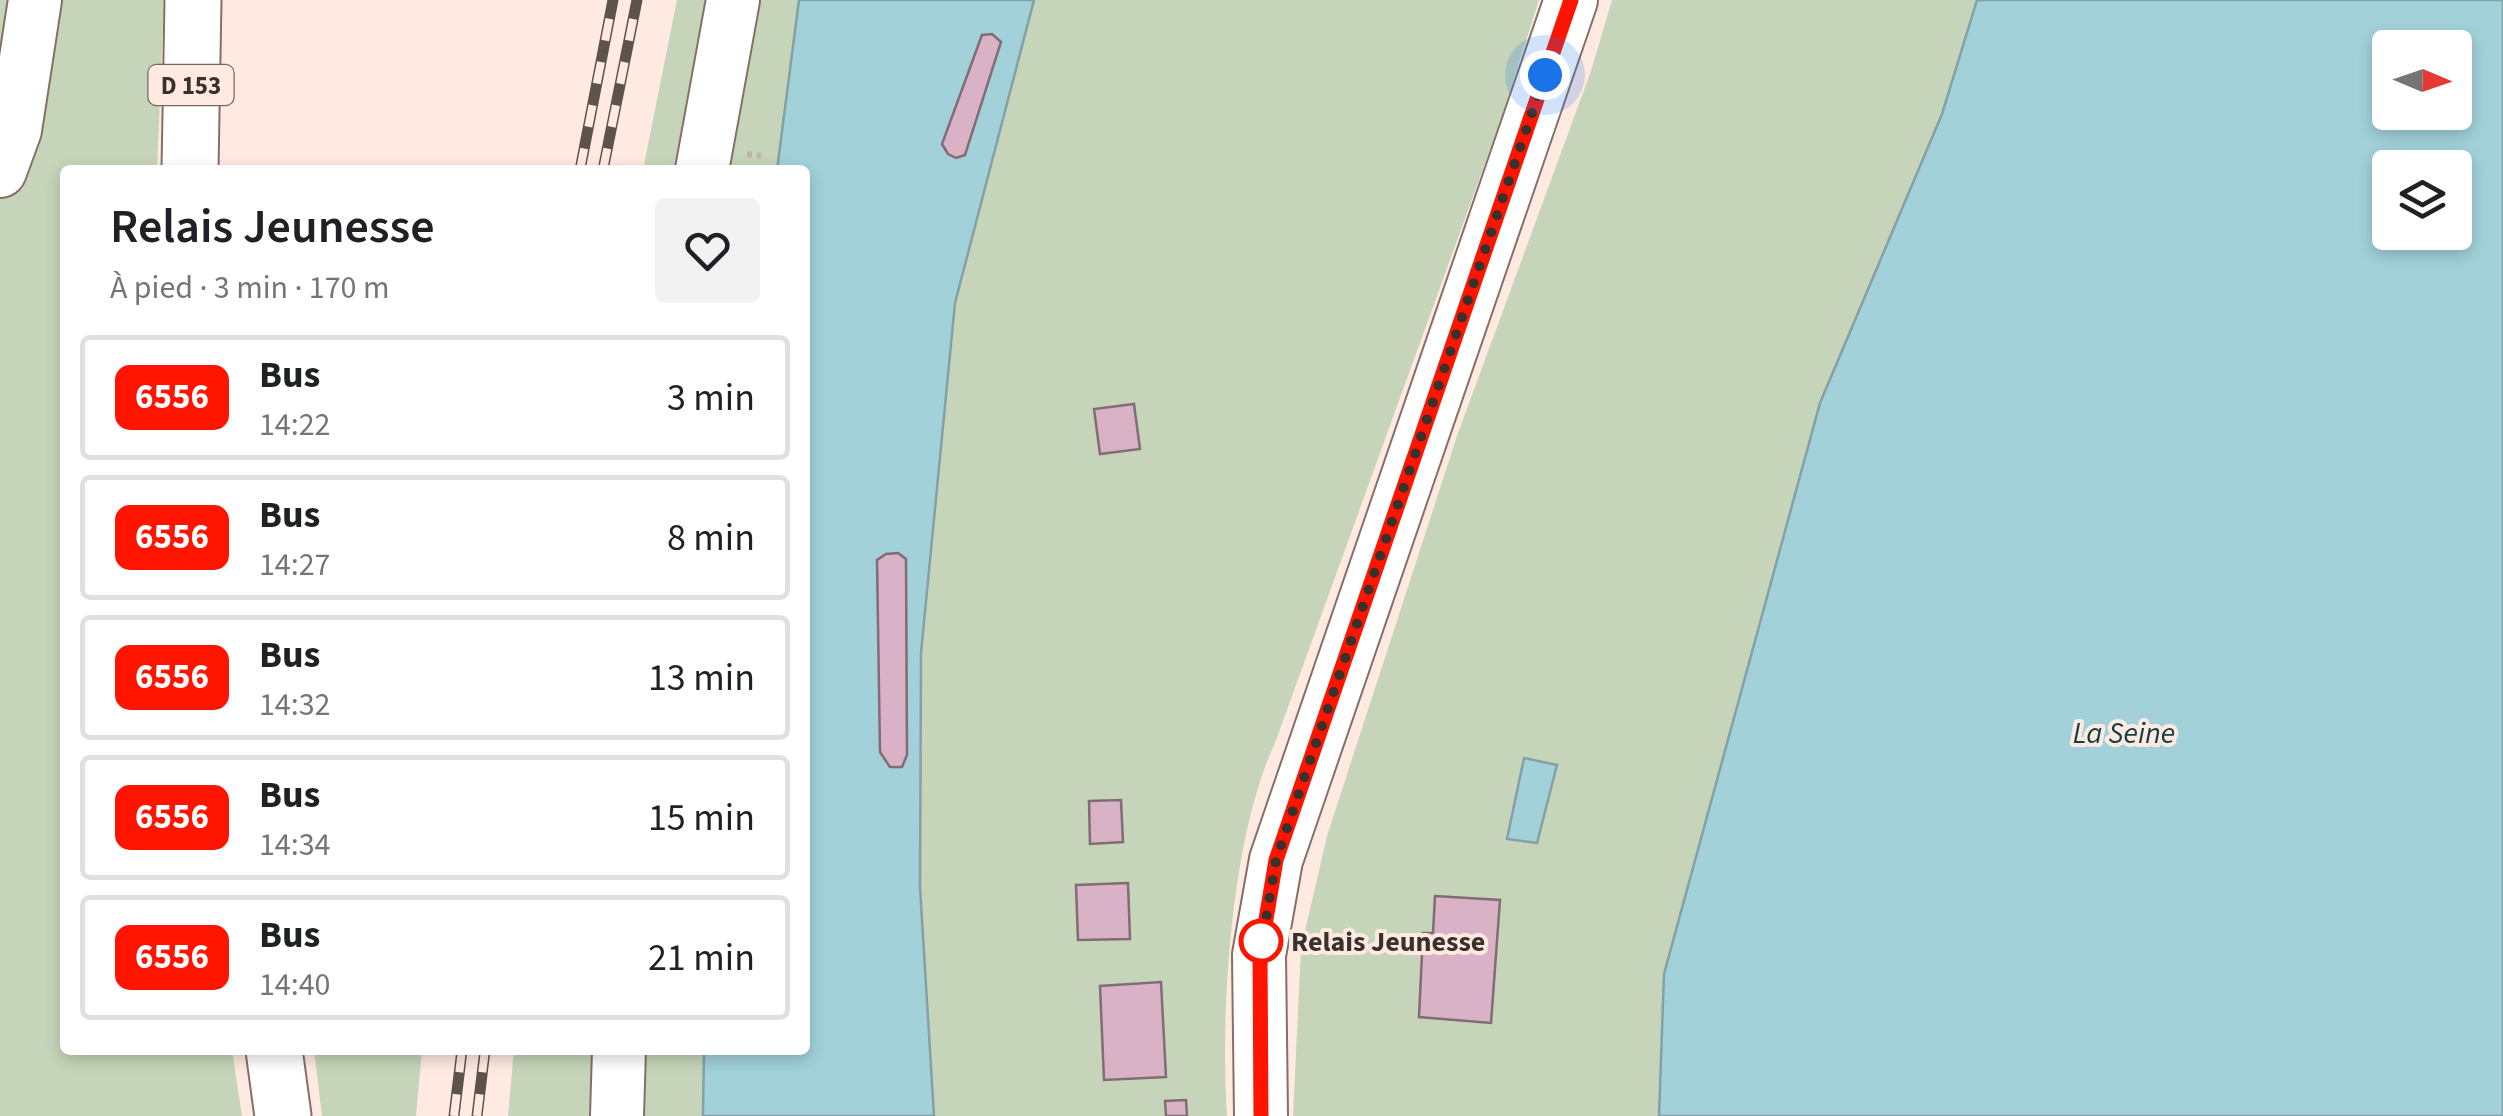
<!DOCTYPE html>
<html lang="fr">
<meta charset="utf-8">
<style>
:root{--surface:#fff;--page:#f2f2f2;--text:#202124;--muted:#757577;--line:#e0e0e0}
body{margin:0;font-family:"Source Sans 3",sans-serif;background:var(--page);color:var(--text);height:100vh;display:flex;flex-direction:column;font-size:38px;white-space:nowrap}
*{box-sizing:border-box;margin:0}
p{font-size:32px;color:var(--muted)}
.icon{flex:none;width:55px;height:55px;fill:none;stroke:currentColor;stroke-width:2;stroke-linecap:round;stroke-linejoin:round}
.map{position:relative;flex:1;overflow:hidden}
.sheet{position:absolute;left:60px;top:165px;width:750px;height:890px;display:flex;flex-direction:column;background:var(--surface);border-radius:10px;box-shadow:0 5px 15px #0003}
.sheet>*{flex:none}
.badge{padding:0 20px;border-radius:15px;font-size:35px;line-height:65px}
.needle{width:65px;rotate:92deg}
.controls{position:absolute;left:2372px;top:30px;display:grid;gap:20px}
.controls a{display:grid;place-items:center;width:100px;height:100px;border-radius:10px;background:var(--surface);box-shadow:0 5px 15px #0003;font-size:50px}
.you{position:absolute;width:50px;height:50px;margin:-25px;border:8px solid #fff;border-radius:50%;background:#1a73e8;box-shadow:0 0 0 15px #1a73e833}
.map>.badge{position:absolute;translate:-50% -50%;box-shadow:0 0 0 5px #fff}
.round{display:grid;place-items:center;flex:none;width:105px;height:105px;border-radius:10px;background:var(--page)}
.summary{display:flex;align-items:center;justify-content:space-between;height:170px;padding:0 50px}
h1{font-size:48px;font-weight:600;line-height:75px}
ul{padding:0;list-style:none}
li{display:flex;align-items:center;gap:30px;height:125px;margin:0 20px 15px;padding:0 30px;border:5px solid var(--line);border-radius:10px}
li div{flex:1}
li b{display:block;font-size:38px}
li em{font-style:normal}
li .badge{min-width:110px;font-weight:700;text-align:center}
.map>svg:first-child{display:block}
</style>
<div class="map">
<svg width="2503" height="1116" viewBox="0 0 2503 1116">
<rect width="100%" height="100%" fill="#ffeae1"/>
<!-- green -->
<path fill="#c6d5b9" d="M0 0H164L157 170H65V1050H232L242 1116H0Z
M677 0H722L691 170H643Z
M752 0H799L777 170H719Z
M1034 0H1539L1500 122 1275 743C1231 836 1220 1012 1227 1116H934L920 887 921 653 955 303Z
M1612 0H1977L1942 114 1820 403 1664 974 1659 1116H1293L1301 948 1327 836 1457 436 1591 71Z
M314 1050H422L416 1116H322Z
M514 1050H606L605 1116H508Z
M636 1050H704L703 1116H635Z"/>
<!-- water -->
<path fill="#a2d1da" stroke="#83a1a6" stroke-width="2.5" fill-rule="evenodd" d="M799 0H1034L955 303 921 653 920 887 934 1116H703L704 1050H805V170H777Z
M1977 0H2503V1116H1659L1664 974 1820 403 1942 114ZM2390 48H2455V112H2390ZM2390 168H2455V232H2390Z
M1524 758 1557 765 1537 843 1507 839Z"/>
<!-- building -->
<path fill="#d9b3c5" stroke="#826c76" stroke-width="2.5" d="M992 34 1001 42 965 155 956 158 948 154 942 144 982 35Z
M1134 404 1140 449 1100 454 1094 409Z
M898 553 906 559 907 755 902 767H890L880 752 877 560 886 554Z
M1121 800 1123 842 1090 844 1089 801Z
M1128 883 1130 939 1078 940 1076 885Z
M1435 896 1500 900 1491 1023 1419 1017 1423 933H1433Z
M1161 982 1166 1077 1104 1080 1100 986Z
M1186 1100 1187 1116H1166L1165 1101Z"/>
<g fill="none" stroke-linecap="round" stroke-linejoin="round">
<!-- minor casing -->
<g stroke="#866f66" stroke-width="56">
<path id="minor" d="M702 170 733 0
M0 171 15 130 35 0
M617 1116 619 1050
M1261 1116 1259 955 1276 860 1571 0"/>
</g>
<!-- major casing -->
<g stroke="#866f66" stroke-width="59">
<path id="major" d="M190 170 193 0
M274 1050 283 1116"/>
</g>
<!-- path -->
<path stroke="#c3b1aa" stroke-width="6" stroke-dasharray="5 5" stroke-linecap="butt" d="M747 154 761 156"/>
<!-- minor -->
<use href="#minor" stroke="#fff" stroke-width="52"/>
<!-- major -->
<use href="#major" stroke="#fff" stroke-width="55"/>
<!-- rail casing -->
<g stroke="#5e524d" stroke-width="11">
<path id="rail" d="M580 170 613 0
M603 170 637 0
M454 1116 462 1050
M477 1116 485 1050"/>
</g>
<!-- rail -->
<use href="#rail" stroke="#ffeae1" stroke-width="8" stroke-dasharray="22" stroke-linecap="butt"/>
</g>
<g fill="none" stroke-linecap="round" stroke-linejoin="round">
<!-- line casing -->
<g stroke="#fff" stroke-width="22">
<path id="line" d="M1261 1116 1260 955 1276 860 1571 0"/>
</g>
<!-- line -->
<use href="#line" stroke="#ff1400" stroke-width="15"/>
<!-- walk -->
<path stroke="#3a302c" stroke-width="10" stroke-dasharray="0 18" d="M1261 941 1260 955 1276 860 1545 75"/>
</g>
<!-- markers -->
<circle fill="#fff" stroke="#ff1400" stroke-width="5" cx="1261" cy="941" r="20"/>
<g text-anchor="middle" stroke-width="8" stroke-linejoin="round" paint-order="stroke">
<!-- shield labels -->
<rect fill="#ffeae1" stroke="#756862" stroke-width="2.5" x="148.5" y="65" width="85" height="40" rx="8"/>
<g font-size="25" font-weight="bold" fill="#3a302c">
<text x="191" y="94">D 153</text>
</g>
<!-- stop labels -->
<g font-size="28" font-weight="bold" fill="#3a302c" stroke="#ffeae1" text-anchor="start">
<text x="1291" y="951">Relais Jeunesse</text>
</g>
<!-- water labels -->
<g font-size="30" font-style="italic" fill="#133e46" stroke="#ffeae1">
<text x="2124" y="743">La Seine</text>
</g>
</g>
</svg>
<div class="controls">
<a><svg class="needle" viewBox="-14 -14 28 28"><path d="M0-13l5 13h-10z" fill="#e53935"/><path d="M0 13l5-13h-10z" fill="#757577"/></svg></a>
<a><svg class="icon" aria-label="layers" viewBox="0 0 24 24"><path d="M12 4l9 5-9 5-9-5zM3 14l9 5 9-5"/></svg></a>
</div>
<div class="you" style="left:1545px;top:75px"></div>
<section class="sheet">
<div class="summary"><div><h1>Relais Jeunesse</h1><p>À pied · 3 min · 170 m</p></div><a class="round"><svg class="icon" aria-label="heart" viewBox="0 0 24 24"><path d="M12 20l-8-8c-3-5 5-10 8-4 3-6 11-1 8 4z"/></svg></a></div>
<ul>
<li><span class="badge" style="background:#ff1400;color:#fff">6556</span><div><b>Bus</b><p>14:22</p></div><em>3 min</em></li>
<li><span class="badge" style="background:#ff1400;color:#fff">6556</span><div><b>Bus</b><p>14:27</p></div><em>8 min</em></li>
<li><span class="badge" style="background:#ff1400;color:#fff">6556</span><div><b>Bus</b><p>14:32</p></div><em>13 min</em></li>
<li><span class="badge" style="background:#ff1400;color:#fff">6556</span><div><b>Bus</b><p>14:34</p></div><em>15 min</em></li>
<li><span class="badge" style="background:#ff1400;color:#fff">6556</span><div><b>Bus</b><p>14:40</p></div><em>21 min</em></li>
</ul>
</section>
</div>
